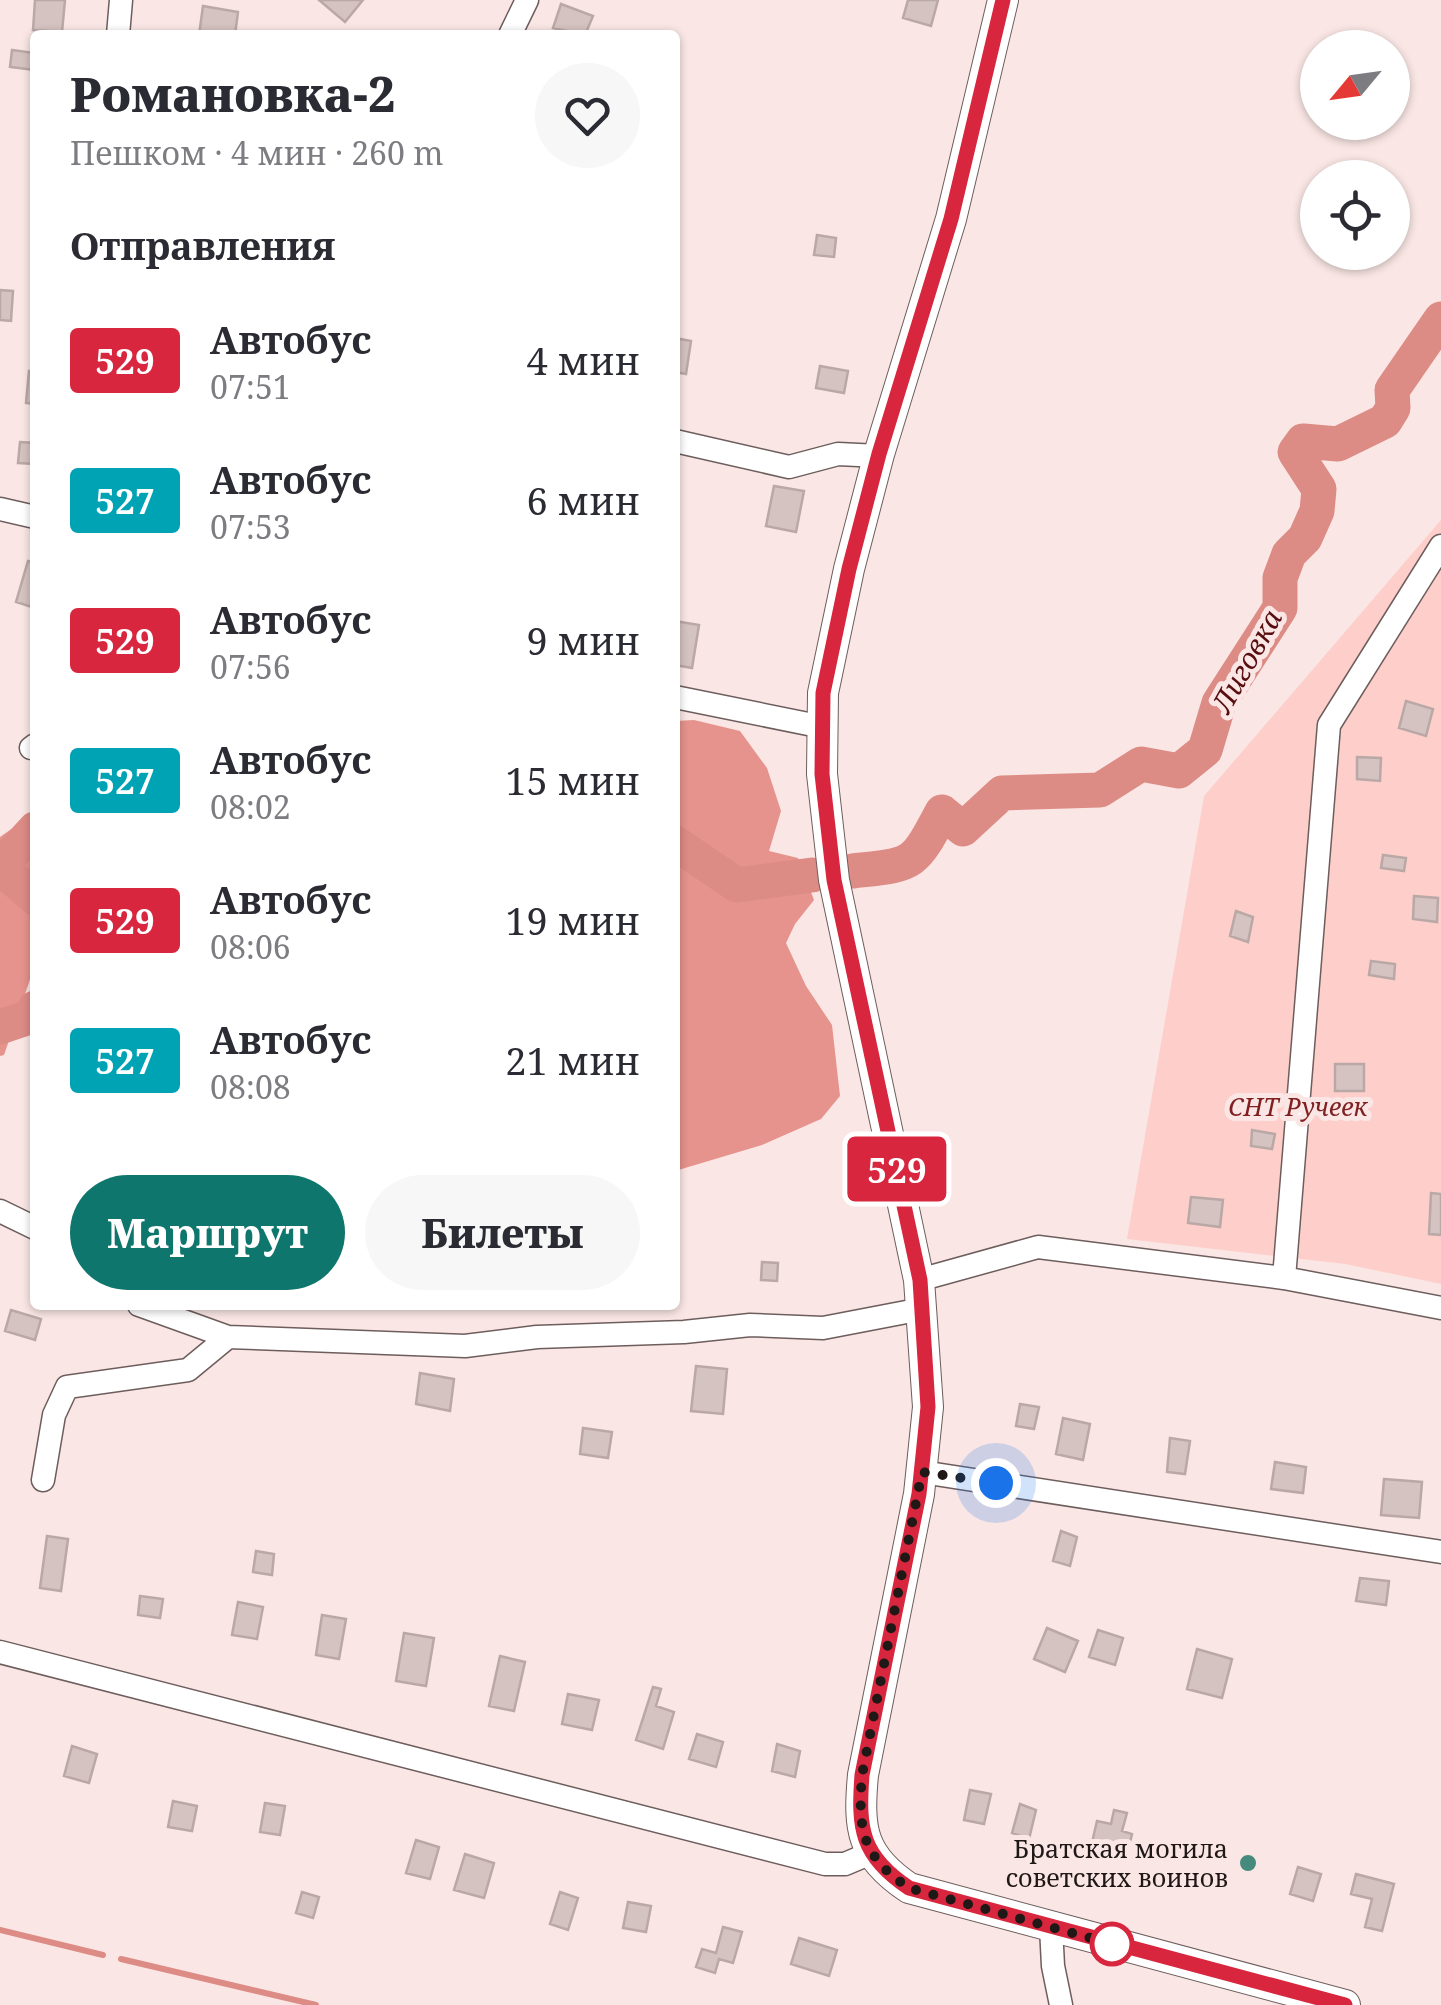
<!DOCTYPE html>
<html lang="ru">
<meta charset="utf-8">
<style>
:root{--surface:#fff;--page:#f7f7f7;--text:#2b2b33;--muted:#7c7c81;--accent:#0f766e}
body{margin:0;font-family:"Noto Serif",serif;background:var(--page);color:var(--text);height:100vh;display:flex;flex-direction:column;font-size:38px;white-space:nowrap}
*{box-sizing:border-box;margin:0}
p{font-size:32px;color:var(--muted)}
.icon{flex:none;width:55px;height:55px;fill:none;stroke:currentColor;stroke-width:2;stroke-linecap:round;stroke-linejoin:round}
.map{position:relative;flex:1;overflow:hidden}
.details{position:absolute;left:30px;top:30px;width:650px;height:1280px;display:flex;flex-direction:column;background:var(--surface);border-radius:10px;box-shadow:0 2px 8px #0004}
.details>*{flex:none}
.badge{padding:0 20px;border-radius:8px;font-size:35px;line-height:65px}
.needle{width:65px;rotate:241deg}
.buttons{position:absolute;left:1300px;top:30px;display:grid;gap:20px}
.buttons a{display:grid;place-items:center;width:110px;height:110px;border-radius:50%;background:var(--surface);box-shadow:0 2px 8px #0004;font-size:50px}
.you{position:absolute;width:50px;height:50px;margin:-25px;border:8px solid #fff;border-radius:50%;background:#1a73e8;box-shadow:0 0 0 15px #1a73e833}
.map>.badge{position:absolute;translate:-50% -50%;box-shadow:0 0 0 5px #fff}
h2{padding:0 40px;font-size:38px;line-height:90px}
.round{display:grid;place-items:center;flex:none;width:105px;height:105px;border-radius:52px;background:var(--page)}
.summary{display:flex;align-items:center;justify-content:space-between;height:170px;padding:0 40px}
h1{font-size:48px;font-weight:800;line-height:75px}
.button{display:flex;gap:20px;margin-top:auto;padding:20px 40px}
.button a{flex:1;height:115px;border-radius:60px;background:var(--accent);color:#fff;font-size:40px;font-weight:800;line-height:115px;text-align:center}
.button a+a{background:var(--page);color:var(--text)}
ul{padding:0;list-style:none}
li{display:flex;align-items:center;gap:30px;height:140px;padding:0 40px}
li div{flex:1}
li b{display:block;font-size:38px}
li em{font-style:normal}
li .badge{min-width:110px;font-weight:700;text-align:center}
.map>svg:first-child{display:block}
</style>
<div class="map">
<svg width="1441" height="2005" viewBox="0 0 1441 2005">
<rect width="100%" height="100%" fill="#fae7e5"/>
<!-- green -->
<path fill="#fecfca" d="M1441 520V1284L1345 1264 1127 1239 1204 796Z"/>
<!-- forest -->
<path fill="#e5938c" d="M694 720 740 731 767 768 781 811 769 851 798 858 814 900 795 924 786 943 806 986 832 1025 840 1096 821 1119 762 1145 675 1171V721Z
M20 823 35 826V965L4 1055 0 1056V837Z"/>
<g fill="none" stroke-linecap="round" stroke-linejoin="round">
<!-- stream -->
<path stroke="#dd8b85" stroke-width="6" d="M0 1930 103 1955
M121 1959 316 2005"/>
<!-- river -->
<path stroke="#dd8b85" stroke-width="35" d="M35 829 0 867 35 898
M675 843 737 885 812 875
M853 871C914 864 913 867 942 812L963 829 1002 793 1100 790 1141 764 1179 771 1205 750 1219 703 1280 608V578L1289 554 1305 538 1317 511 1319 489 1295 452 1303 441 1338 444 1385 421 1393 408 1392 390 1441 319
M0 1027 33 1016 35 1008"/>
</g>
<!-- building -->
<path fill="#d5c3c1" stroke="#baa8a6" stroke-width="2.5" d="M35 0H65L62 32 33 30Z
M319 0H363L345 22Z
M908 0H938L931 26 903 18Z
M561 4 593 16 585 35 553 28Z
M203 6 238 12 235 35H199Z
M12 50 35 53V70L10 67Z
M817 235 836 238 834 257 814 255Z
M0 290 13 291 11 321 0 320Z
M675 338 691 341 686 374 675 372Z
M820 366 848 371 844 393 816 388Z
M29 371 35 372V404L26 403Z
M20 442 35 443V464L18 463Z
M774 486 804 491 796 532 766 526Z
M28 561 35 563V608L16 602Z
M675 621 699 625 692 668 675 665Z
M1406 701 1433 709 1426 736 1399 728Z
M1357 757 1381 758 1380 781 1357 779Z
M1383 855 1406 858 1404 871 1381 868Z
M1414 896 1438 898 1437 922 1413 919Z
M1236 911 1253 917 1248 942 1230 936Z
M1371 961 1395 964 1394 979 1369 975Z
M1335 1064H1364V1091H1335Z
M1252 1130 1275 1134 1272 1149 1251 1146Z
M1431 1193 1441 1194V1235L1429 1234Z
M1191 1197 1223 1200 1220 1227 1188 1223Z
M762 1262 778 1263 777 1281 761 1280Z
M11 1310 41 1319 35 1340 5 1331Z
M696 1366 727 1369 723 1414 691 1411Z
M420 1373 454 1379 450 1411 416 1404Z
M1020 1404 1039 1407 1034 1429 1016 1426Z
M1063 1418 1090 1424 1083 1460 1056 1454Z
M583 1428 612 1432 608 1458 580 1454Z
M1170 1438 1190 1441 1185 1474 1167 1472Z
M1275 1462 1306 1467 1303 1493 1271 1489Z
M1384 1479 1422 1482 1419 1518 1381 1515Z
M1061 1531 1077 1537 1070 1566 1053 1561Z
M47 1536 68 1539 61 1591 40 1588Z
M256 1551 274 1554 272 1575 253 1572Z
M1360 1578 1389 1581 1386 1605 1356 1601Z
M140 1596 163 1599 160 1618 138 1615Z
M238 1602 263 1607 257 1639 232 1635Z
M322 1615 346 1619 339 1659 316 1655Z
M1047 1628 1078 1641 1065 1672 1034 1659Z
M1098 1630 1123 1638 1115 1665 1089 1657Z
M404 1633 434 1638 426 1686 396 1681Z
M1197 1649 1232 1659 1222 1698 1187 1689Z
M500 1656 525 1662 514 1711 489 1706Z
M653 1687 661 1689 656 1706 674 1712 663 1749 636 1740Z
M568 1694 599 1700 592 1730 562 1724Z
M697 1734 723 1742 716 1767 689 1759Z
M777 1744 800 1751 795 1777 772 1771Z
M72 1746 97 1754 89 1783 64 1776Z
M970 1790 991 1794 984 1824 964 1820Z
M173 1801 197 1806 192 1831 168 1827Z
M265 1803 285 1806 280 1835 260 1832Z
M1020 1804 1036 1810 1029 1839 1012 1833Z
M1114 1810 1127 1813 1122 1831 1132 1834 1126 1860 1090 1851 1097 1821 1111 1824Z
M416 1840 439 1847 430 1879 406 1873Z
M465 1854 494 1863 484 1898 454 1890Z
M1298 1867 1321 1874 1313 1901 1290 1894Z
M1356 1874 1394 1884 1382 1931 1365 1927 1372 1899 1351 1894Z
M302 1892 319 1897 313 1918 296 1913Z
M560 1892 578 1898 568 1930 550 1924Z
M628 1902 651 1906 646 1932 623 1928Z
M723 1927 742 1932 733 1963 719 1959 715 1973 696 1967 702 1949 716 1953Z
M799 1938 837 1950 829 1976 791 1964Z"/>
<g fill="none" stroke-linecap="round" stroke-linejoin="round">
<!-- minor casing -->
<g stroke="#6d5d5c" stroke-width="25">
<path id="minor" d="M118 35 121 0
M510 35 527 0
M675 441 789 467 838 454 879 456
M0 509 35 517
M675 697 823 727
M31 748 35 745
M0 1211 35 1228
M1284 1278 1329 725 1441 546
M919 1280 1038 1247 1284 1278 1441 1308
M139 1305 228 1337 465 1346 537 1337 684 1332 750 1325 823 1328 922 1309
M922 1472 1441 1552
M43 1480 54 1415 67 1387 188 1370 228 1337
M0 1652 825 1864H845L871 1853
M1051 1927 1053 1966 1061 2005"/>
</g>
<!-- major casing -->
<g stroke="#6d5d5c" stroke-width="32">
<path id="major" d="M1003 0 951 219 879 454 849 569 823 693 822 774 834 880 919 1280 928 1407 919 1494 863 1775C858 1829 861 1856 909 1888L1345 2005"/>
</g>
<!-- minor -->
<use href="#minor" stroke="#fff" stroke-width="22"/>
<!-- major -->
<use href="#major" stroke="#fff" stroke-width="30"/>
</g>
<g fill="none" stroke-linecap="round" stroke-linejoin="round">
<!-- line casing -->
<g stroke="#fff" stroke-width="22">
<path id="line" d="M1003 0 951 219 879 454 849 569 823 693 822 774 834 880 920 1280 928 1407 919 1494 862 1775C858 1829 861 1856 909 1888L1345 2005"/>
</g>
<!-- line -->
<use href="#line" stroke="#d7263d" stroke-width="15"/>
<!-- walk -->
<path stroke="#1f1817" stroke-width="10" stroke-dasharray="0 18" d="M996 1483 922 1472 862 1775C858 1829 861 1856 909 1888L1112 1944"/>
</g>
<!-- markers -->
<circle fill="#468a7d" stroke="#fae7e5" stroke-width="4" cx="1248" cy="1863" r="10"/>
<circle fill="#fff" stroke="#d7263d" stroke-width="5" cx="1112" cy="1944" r="20"/>
<g text-anchor="middle" stroke-width="10" stroke-linejoin="round" paint-order="stroke">
<!-- park labels -->
<g font-size="25" font-style="italic" fill="#802021" stroke="#fae7e5">
<text x="1298" y="1116">СНТ Ручеек</text>
</g>
<!-- poi labels -->
<g font-size="25" fill="#1f1817" stroke="#fae7e5" text-anchor="end">
<text x="1228" y="1858">Братская могила<tspan x="1228" dy="29">советских воинов</tspan></text>
</g>
<!-- water labels -->
<g font-size="28" font-style="italic" fill="#570e10" stroke="#fae7e5">
<text transform="translate(1247 661) rotate(-61)" y="10">Лиговка</text>
</g>
</g>
</svg>
<div class="buttons">
<a><svg class="needle" viewBox="-14 -14 28 28"><path d="M0-13l5 13h-10z" fill="#e53935"/><path d="M0 13l5-13h-10z" fill="#7c7c81"/></svg></a>
<a><svg class="icon" aria-label="locate" viewBox="0 0 24 24"><circle cx="12" cy="12" r="6"/><path d="M12 2v4M12 18v4M2 12h4M18 12h4"/></svg></a>
</div>
<div class="you" style="left:996px;top:1483px"></div>
<b class="badge" style="left:897px;top:1169px;background:#d7263d;color:#fff">529</b>
<section class="details">
<div class="summary"><div><h1>Романовка-2</h1><p>Пешком · 4 мин · 260 m</p></div><a class="round"><svg class="icon" aria-label="heart" viewBox="0 0 24 24"><path d="M12 20l-8-8c-3-5 5-10 8-4 3-6 11-1 8 4z"/></svg></a></div>
<h2>Отправления</h2>
<ul>
<li><span class="badge" style="background:#d7263d;color:#fff">529</span><div><b>Автобус</b><p>07:51</p></div><em>4 мин</em></li>
<li><span class="badge" style="background:#00a3b4;color:#fff">527</span><div><b>Автобус</b><p>07:53</p></div><em>6 мин</em></li>
<li><span class="badge" style="background:#d7263d;color:#fff">529</span><div><b>Автобус</b><p>07:56</p></div><em>9 мин</em></li>
<li><span class="badge" style="background:#00a3b4;color:#fff">527</span><div><b>Автобус</b><p>08:02</p></div><em>15 мин</em></li>
<li><span class="badge" style="background:#d7263d;color:#fff">529</span><div><b>Автобус</b><p>08:06</p></div><em>19 мин</em></li>
<li><span class="badge" style="background:#00a3b4;color:#fff">527</span><div><b>Автобус</b><p>08:08</p></div><em>21 мин</em></li>
</ul>
<div class="button"><a>Маршрут</a><a>Билеты</a></div>
</section>
</div>
